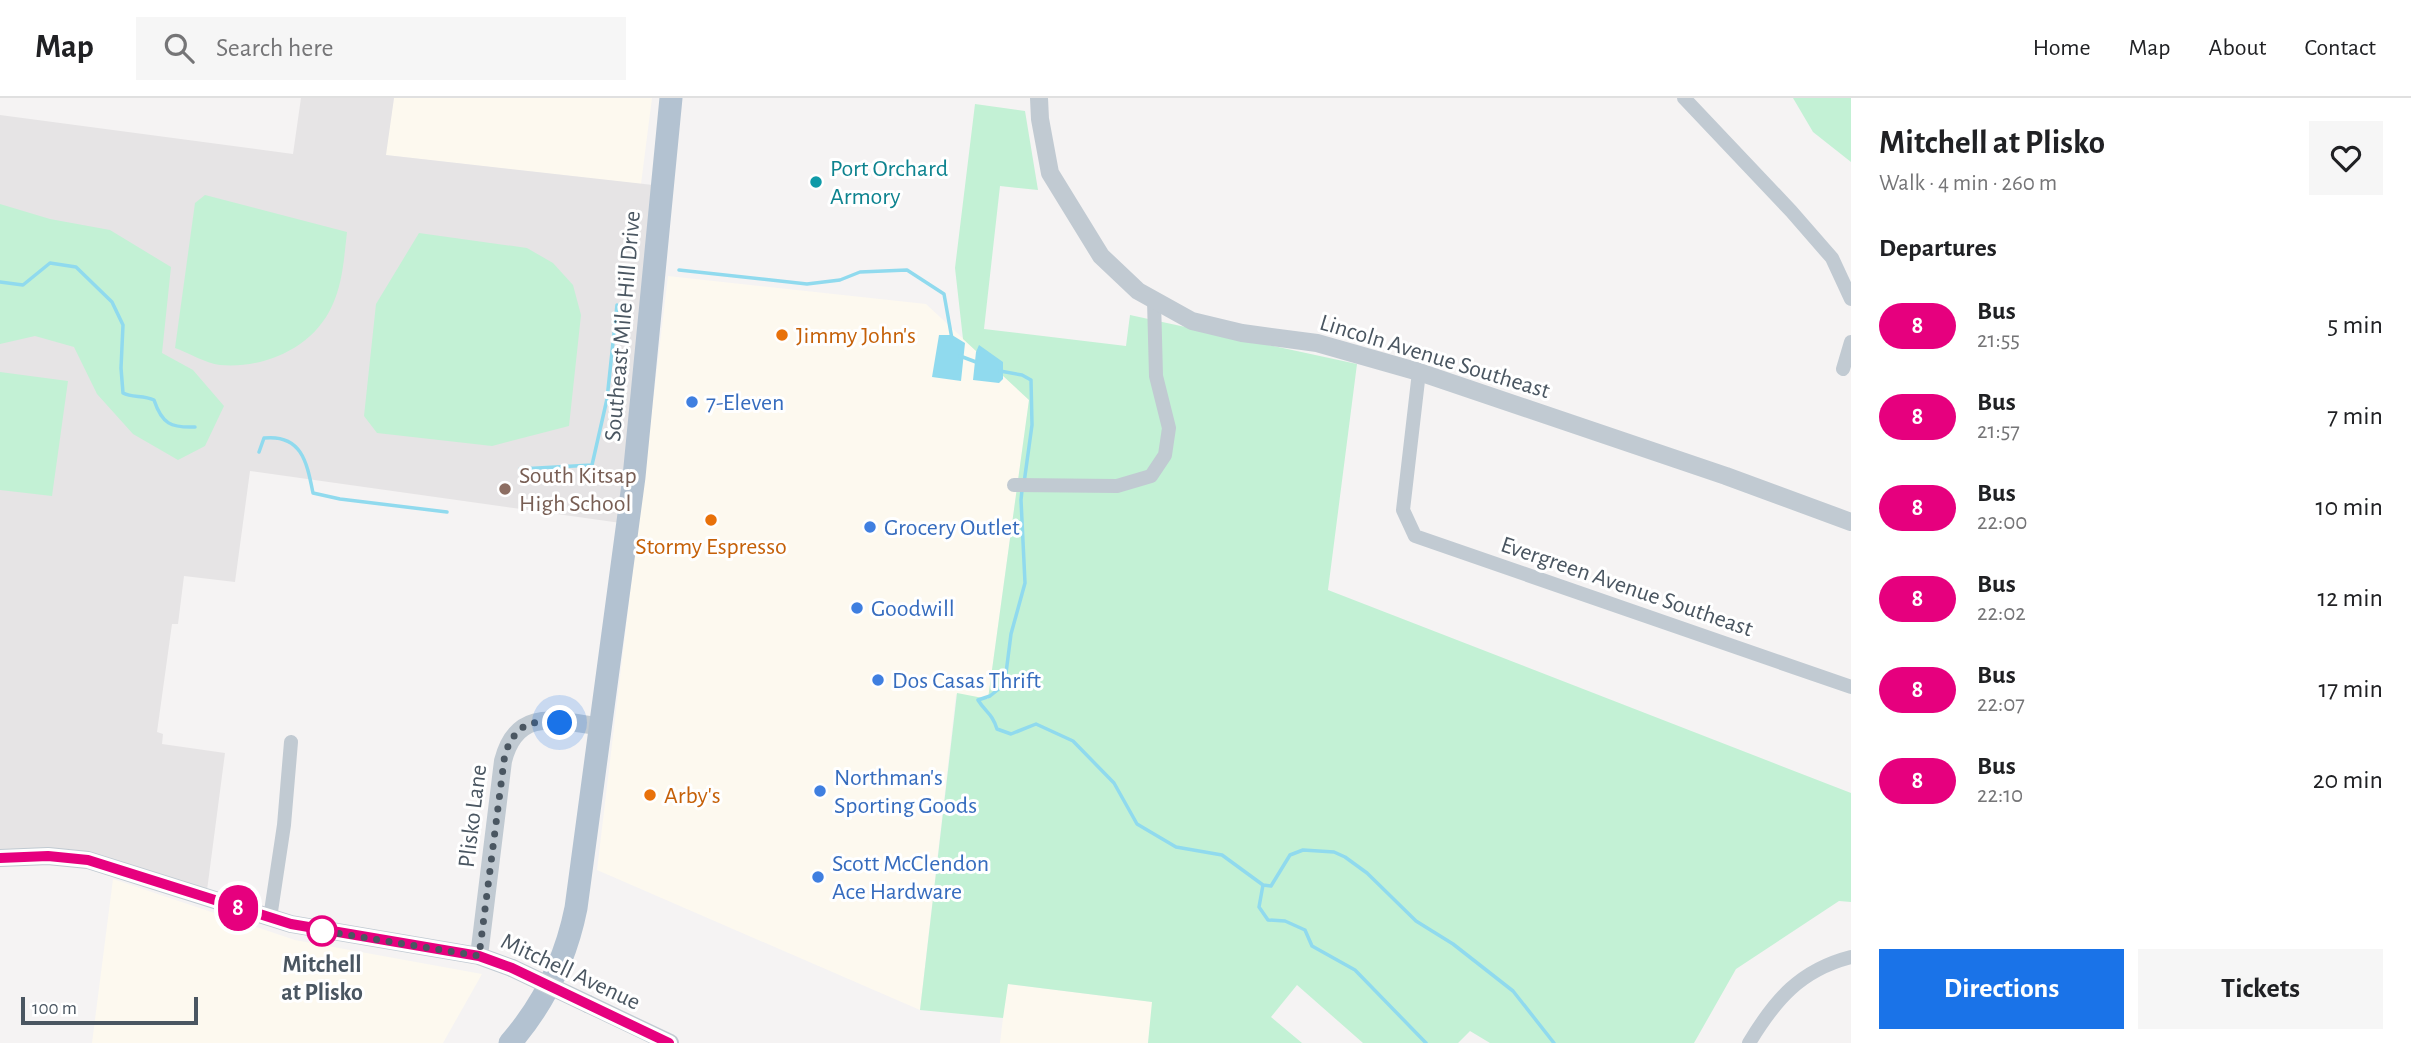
<!DOCTYPE html>
<meta charset="utf-8">
<style>
:root{--surface:#fff;--page:#f6f6f6;--text:#202124;--muted:#757577;--line:#e0e0e0;--accent:#1a73e8}
body{margin:0;font-family:"Alegreya Sans",sans-serif;background:var(--page);color:var(--text);height:100vh;display:flex;flex-direction:column;font-size:26px;white-space:nowrap}
*{box-sizing:border-box;margin:0}
p{font-size:23px;color:var(--muted)}
.icon{flex:none;width:38px;height:38px;fill:none;stroke:currentColor;stroke-width:2;stroke-linecap:round;stroke-linejoin:round}
.map{position:relative;flex:1;overflow:hidden}
.sheet{display:flex;flex-direction:column;background:var(--surface);width:560px}
.sheet>*{flex:none}
.badge{padding:0 14px;border-radius:23px;font-size:24px;line-height:46px}
.scale{position:absolute;left:21px;bottom:18px;width:177px;box-sizing:border-box;padding-left:7px;border:4px solid #4a5661;border-top:0;font-size:19px;line-height:24px;white-space:nowrap;color:#4a5661;-webkit-text-stroke:5px #fff;paint-order:stroke}
.you{position:absolute;width:35px;height:35px;margin:-18px;border:5px solid #fff;border-radius:50%;background:#1a73e8;box-shadow:0 0 0 10px #1a73e833}
.map>.badge{position:absolute;translate:-50% -50%;box-shadow:0 0 0 4px #fff}
h2{padding:0 28px;font-size:26px;line-height:63px}
.round{display:grid;place-items:center;flex:none;width:74px;height:74px;border-radius:0px;background:var(--page)}
.overview{display:flex;align-items:center;justify-content:space-between;height:119px;padding:0 28px}
h1{font-size:33px;font-weight:700;line-height:52px}
.primary-button{display:flex;gap:14px;margin-top:auto;padding:14px 28px}
.primary-button a{flex:1;height:80px;border-radius:0px;background:var(--accent);color:#fff;font-size:28px;font-weight:700;line-height:80px;text-align:center}
.primary-button a+a{background:var(--page);color:var(--text)}
ul{padding:0;list-style:none}
li{display:flex;align-items:center;gap:21px;height:91px;padding:0 28px}
li div{flex:1}
li b{display:block;font-size:26px}
li em{font-style:normal}
li .badge{min-width:77px;font-weight:700;text-align:center}
header{display:flex;align-items:center;gap:42px;box-sizing:border-box;height:98px;padding:0 35px;background:var(--surface);border-bottom:2px solid var(--line)}
header strong{font-size:33px}
nav{display:flex;gap:38px;margin-inline-start:auto;font-size:24px}
.search{width:490px;height:63px;background:var(--page);display:flex;align-items:center;gap:18px;box-sizing:border-box;padding:0 24px;border-radius:0px;color:var(--muted);font-size:26px}
main{display:flex;flex:1;min-height:0}
.map>svg:first-child{display:block}
</style>
<header>
<strong>Map</strong>
<div class="search"><svg class="icon" aria-label="search" viewBox="0 0 24 24"><circle cx="10" cy="10" r="6"/><path d="M15 15l6 6"/></svg>Search here</div>
<nav><a>Home</a><a>Map</a><a>About</a><a>Contact</a></nav>
</header>
<main>
<div class="map">
<svg width="1851" height="945" viewBox="0 0 1851 945">
<rect width="100%" height="100%" fill="#f5f3f3"/>
<!-- commercial -->
<path fill="#fdf9ef" d="M394 0H652L641 86 385 57Z
M668 178 926 206 1029 302 988 601 956 596 920 912 597 772Z
M113 781 295 842 482 876 443 945H92Z
M1007 886 1153 904 1148 945H1000Z"/>
<!-- education -->
<path fill="#e6e4e5" d="M301 0H394L386 57 662 88 628 426 250 373 235 484 184 478 178 526H172L157 634 163 636 162 646 225 655 206 800 102 766 0 760V17L293 56Z"/>
<!-- green -->
<path fill="#c3f1d5" d="M1793 0H1851V64L1813 34Z
M975 6 1025 13 1038 92 1000 88 984 231 1126 248 1130 217 1357 266 1328 492 1851 695V804L1839 803 1736 871 1694 945H1490L1470 933 1458 945H1363L1297 887 1271 919 1302 945H1148L1152 904 1008 886 1003 920 920 912 957 595 988 601 1029 302 963 241 955 170Z
M205 97 347 134C344 159 343 185 332 208 313 250 264 271 220 267 205 265 189 255 175 250L195 105Z
M0 106 50 121 110 132 171 169 162 255 193 272 224 308 205 348 178 362 133 336 97 296 74 249 35 238 0 246Z
M419 135 527 150 553 165 573 187 581 217 569 328 492 348 377 335 364 318 376 206Z
M0 274 68 283 52 398 0 392Z"/>
<!-- water -->
<path fill="#90daee" d="M939 237H952L965 245 961 283 932 279Z
M979 247 1003 264V281L999 285 973 282 976 254Z"/>
<g fill="none" stroke-linecap="round" stroke-linejoin="round">
<!-- stream -->
<path stroke="#90daee" stroke-width="3.5" d="M679 172 807 186 840 182 860 174 907 172 944 196 952 241
M0 184 23 187 50 165 76 169 112 204 123 227 121 270 123 295C132 300 143 297 154 302 162 326 171 330 195 329
M960 258 976 264
M1000 273 1022 277 1031 282 1032 327 1024 385
M259 354 264 340C302 336 307 365 313 395L340 401 447 414
M520 371 592 367 607 301 617 207
M1022 392 1021 402 1025 485 1011 536 1005 583 1000 590 990 598 978 602C986 615 992 615 997 631L1011 636 1036 626 1073 643 1114 685 1137 726 1176 749 1222 757 1263 787 1271 788 1290 757 1303 752 1334 754 1345 759 1367 775 1416 823 1453 846 1513 893 1554 945
M1263 787 1259 809 1268 822 1285 823 1305 832 1312 848 1355 872 1426 945"/>
<!-- minor -->
<path stroke="#c1cad2" stroke-width="14" d="M1684 0 1791 113 1832 160 1851 201
M1843 271 1851 244
M1419 274 1403 412 1415 438 1851 589
M1014 387 1117 388 1151 378 1165 357 1169 330 1156 278 1154 202
M270 820 284 727 291 644
M1749 945C1775 902 1800 872 1851 859"/>
<!-- tertiary -->
<path stroke="#c1cad2" stroke-width="18" d="M1039 0 1040 21 1050 75 1101 158 1138 193 1192 223 1242 235 1317 245 1419 274 1726 378 1851 424
M0 760 48 758 88 762 291 826 479 858 512 870
M479 858 503 663C517 608 558 623 602 629
M588 906 670 945"/>
<!-- primary -->
<path stroke="#b3c2d1" stroke-width="23" d="M510 945C543 907 566 860 576 810L634 379 671 0"/>
<!-- tertiary-bridge -->
<path stroke="#c1cad2" stroke-width="18" d="M512 870 588 906"/>
</g>
<g fill="none" stroke-linecap="round" stroke-linejoin="round">
<!-- line casing -->
<g stroke="#fff" stroke-width="16">
<path id="line" d="M0 760 48 758 88 762 291 826 479 858 512 870 669 945"/>
</g>
<!-- line -->
<use href="#line" stroke="#e6007e" stroke-width="10"/>
<!-- walk -->
<path stroke="#4a5661" stroke-width="7" stroke-dasharray="0 12.6" d="M322 833 312 831 479 858 505 655C518 625 529 622 560 625"/>
</g>
<!-- markers -->
<circle fill="#0f9aa8" stroke="#fff" stroke-width="2.5" cx="816" cy="84" r="7"/>
<g fill="#e8710a" stroke="#fff" stroke-width="2.5">
<circle cx="782" cy="237" r="7"/>
<circle cx="711" cy="422" r="7"/>
<circle cx="650" cy="697" r="7"/>
</g>
<g fill="#3f7fe0" stroke="#fff" stroke-width="2.5">
<circle cx="692" cy="304" r="7"/>
<circle cx="870" cy="429" r="7"/>
<circle cx="857" cy="510" r="7"/>
<circle cx="878" cy="582" r="7"/>
<circle cx="820" cy="693" r="7"/>
<circle cx="818" cy="779" r="7"/>
</g>
<circle fill="#8d6e63" stroke="#fff" stroke-width="2.5" cx="505" cy="391" r="7"/>
<circle fill="#fff" stroke="#e6007e" stroke-width="3.5" cx="322" cy="833" r="14"/>
<g text-anchor="middle" stroke-width="6" stroke-linejoin="round" paint-order="stroke">
<!-- culture labels -->
<g font-size="24" fill="#0d838f" stroke="#fff" text-anchor="start">
<text x="830" y="78">Port Orchard<tspan x="830" dy="28">Armory</tspan></text>
</g>
<!-- street labels -->
<g font-size="24" fill="#4a5661" stroke="#fff">
<text transform="translate(622 228) rotate(-85)" y="8">Southeast Mile Hill Drive</text>
<text transform="translate(1435 258) rotate(17)" y="8">Lincoln Avenue Southeast</text>
<text transform="translate(1627 488) rotate(19)" y="8">Evergreen Avenue Southeast</text>
<text transform="translate(472 718) rotate(-83)" y="8">Plisko Lane</text>
<text transform="translate(571 873) rotate(25)" y="8">Mitchell Avenue</text>
</g>
<!-- food labels -->
<g font-size="24" fill="#c56008" stroke="#fff" text-anchor="start">
<text x="796" y="245">Jimmy John's</text>
<text x="711" y="456" text-anchor="middle">Stormy Espresso</text>
<text x="664" y="705">Arby's</text>
</g>
<!-- shop labels -->
<g font-size="24" fill="#366cbe" stroke="#fff" text-anchor="start">
<text x="706" y="312">7-Eleven</text>
<text x="884" y="437">Grocery Outlet</text>
<text x="871" y="518">Goodwill</text>
<text x="892" y="590">Dos Casas Thrift</text>
<text x="834" y="687">Northman's<tspan x="834" dy="28">Sporting Goods</tspan></text>
<text x="832" y="773">Scott McClendon<tspan x="832" dy="28">Ace Hardware</tspan></text>
</g>
<!-- education labels -->
<g font-size="24" fill="#785e54" stroke="#fff" text-anchor="start">
<text x="519" y="385">South Kitsap<tspan x="519" dy="28">High School</tspan></text>
</g>
<!-- stop labels -->
<g font-size="24" font-weight="bold" fill="#4a5661" stroke="#fff">
<text x="322" y="874">Mitchell<tspan x="322" dy="28">at Plisko</tspan></text>
</g>
</g>
</svg>
<div class="scale">100 m</div>
<div class="you" style="left:560px;top:625px"></div>
<b class="badge" style="left:238px;top:810px;background:#e6007e;color:#fff">8</b>
</div>
<section class="sheet">
<div class="overview"><div><h1>Mitchell at Plisko</h1><p>Walk · 4 min · 260 m</p></div><a class="round"><svg class="icon" aria-label="heart" viewBox="0 0 24 24"><path d="M12 20l-8-8c-3-5 5-10 8-4 3-6 11-1 8 4z"/></svg></a></div>
<h2>Departures</h2>
<ul>
<li><span class="badge" style="background:#e6007e;color:#fff">8</span><div><b>Bus</b><p>21:55</p></div><em>5 min</em></li>
<li><span class="badge" style="background:#e6007e;color:#fff">8</span><div><b>Bus</b><p>21:57</p></div><em>7 min</em></li>
<li><span class="badge" style="background:#e6007e;color:#fff">8</span><div><b>Bus</b><p>22:00</p></div><em>10 min</em></li>
<li><span class="badge" style="background:#e6007e;color:#fff">8</span><div><b>Bus</b><p>22:02</p></div><em>12 min</em></li>
<li><span class="badge" style="background:#e6007e;color:#fff">8</span><div><b>Bus</b><p>22:07</p></div><em>17 min</em></li>
<li><span class="badge" style="background:#e6007e;color:#fff">8</span><div><b>Bus</b><p>22:10</p></div><em>20 min</em></li>
</ul>
<div class="primary-button"><a>Directions</a><a>Tickets</a></div>
</section>
</main>
